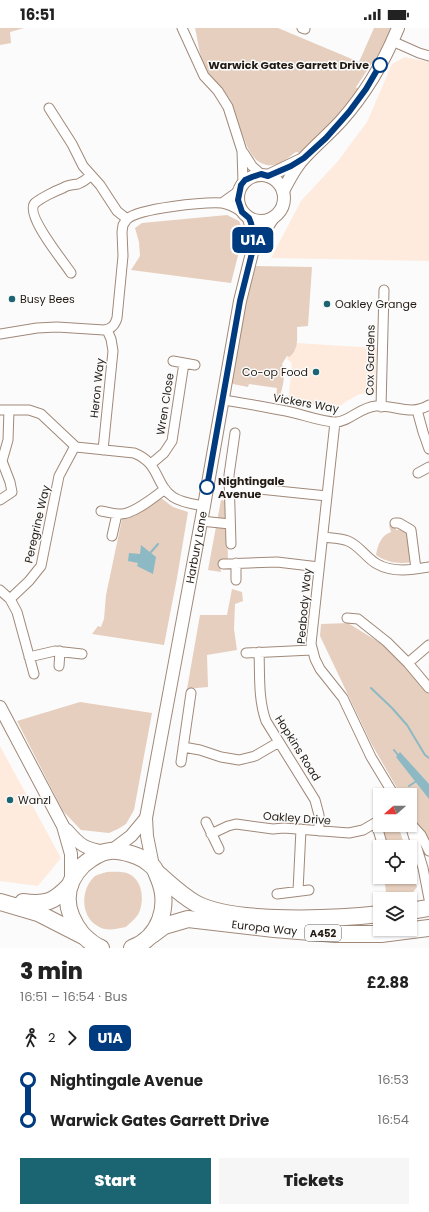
<!DOCTYPE html>
<meta charset="utf-8">
<style>
:root{--surface:#fff;--page:#f6f6f6;--text:#222;--muted:#767676;--accent:#1b6472}
body{margin:0;font-family:Poppins,sans-serif;background:var(--page);color:var(--text);height:100vh;display:flex;flex-direction:column;font-size:15px;white-space:nowrap}
*{box-sizing:border-box;margin:0}
p{font-size:13px;color:var(--muted)}
.icon{flex:none;width:22px;height:22px;fill:none;stroke:currentColor;stroke-width:2;stroke-linecap:round;stroke-linejoin:round}
.map{position:relative;height:920px;overflow:hidden}
.sheet{display:flex;flex-direction:column;background:var(--surface);flex:1}
.sheet>*{flex:none}
.badge{padding:0 8px;border-radius:6px;font-size:14px;line-height:26px}
.needle{width:26px;rotate:249deg}
.controls{position:absolute;left:373px;top:760px;display:grid;gap:8px}
.controls a{display:grid;place-items:center;width:44px;height:44px;border-radius:0px;background:var(--surface);box-shadow:0 1px 3px #0004;font-size:20px}
.map>.badge{position:absolute;translate:-50% -50%;box-shadow:0 0 0 2px #fff}
.legs{display:flex;align-items:center;gap:6px;height:44px;padding:0 20px;font-size:13px}
.legs p{margin-inline-start:auto}
.headline{display:flex;align-items:center;justify-content:space-between;height:68px;padding:0 20px}
h1{font-size:22px;font-weight:800;line-height:30px}
.cta{display:flex;gap:8px;margin-top:auto;padding:8px 20px}
.cta a{flex:1;height:46px;border-radius:0px;background:var(--accent);color:#fff;font-size:16px;font-weight:800;line-height:46px;text-align:center}
.cta a+a{background:var(--page);color:var(--text)}
ul{padding:0 20px;list-style:none}
li{display:flex;align-items:center;gap:14px;height:40px;font-size:15px}
li i{display:grid;place-items:center;width:6px;height:100%;margin:0 5px;background:currentColor}
li i::after{content:'';width:10px;height:10px;margin:-5px;border:3px solid;border-radius:50%;background:var(--surface)}
li p{margin-inline-start:auto}
li:first-child i{background:linear-gradient(#0000 50%,currentColor 0)}
li:last-child i{background:linear-gradient(currentColor 50%,#0000 0)}
.status{display:flex;justify-content:space-between;align-items:center;height:28px;padding:0 20px;background:var(--surface);direction:ltr}
.status svg{height:11px;fill:currentColor}
.map>svg:first-child{display:block}
</style>
<div class="status"><b>16:51</b><svg viewBox="0 0 49 12"><path d="M0 12V9h3v3zM5 12V6h3v6zM10 12V3h3v9zM15 12V0h3v12zM26 1h20v11H26zM47 4h2v5h-2z"/></svg></div>
<div class="map">
<svg width="429" height="920" viewBox="0 0 429 920">
<rect width="100%" height="100%" fill="#fbfbfb"/>
<!-- built -->
<path fill="#feebdd" d="M405 29 429 34V233L271 230 301 173 338 133 367 94 392 36Z
M296 315 377 320 376 365 360 366 347 373 336 381 288 372 292 338 291 334 287 331 288 328 289 329 296 321Z
M0 718 61 830 38 858 0 853Z"/>
<!-- green -->
<path fill="#e6cfbe" d="M0 0H24L10 4 11 15 0 17Z
M195 0H278L359 34 374 0H392L385 16 356 59 359 62C341 84 322 106 300 125L296 124C285 132 275 142 261 135 245 127 240 94 233 78 227 62 212 54 205 39 199 28 198 12 195 0Z
M227 187 239 193 244 204 231 255 131 242 140 228 139 214 135 200 142 195Z
M254 238 312 239 308 298 297 299C297 309 299 323 289 329L287 328 282 336C286 345 283 361 279 370L276 369 277 360 249 356 248 359 233 356 232 353 248 258Z
M161 470 173 479 188 484 177 550 164 617 92 606 98 598 101 599 104 591 106 567 122 491 135 488Z
M221 472 226 473 228 531 220 532 221 544 208 542Z
M394 496 396 502 403 501 409 505 413 534C398 536 388 535 376 527 378 517 381 507 391 504L389 497Z
M232 561 242 564 243 573 235 576 234 601 237 622 207 627 208 659 187 661 200 587H227Z
M348 595 393 623 429 666V814L410 783V767H401L371 715 320 608 321 596Z
M80 674 152 685 134 782 126 796 118 801 109 805 81 802 63 783 17 693Z
M380 797H398L405 819H380V824L378 811Z
M410 835 417 859 413 864 387 871 384 849H410Z
M107 844C114 844 123 843 129 846 142 852 144 870 140 882 138 889 131 894 126 899 116 901 105 904 96 897 80 887 81 860 95 848 98 846 104 845 107 844Z"/>
<!-- water -->
<path fill="#8cb9c4" d="M141 517 156 529 153 546 137 538 138 535 128 533 129 525 140 526Z
M400 724 429 756V771L396 729Z"/>
<g fill="none" stroke-linecap="round" stroke-linejoin="round">
<!-- stream -->
<path stroke="#8cb9c4" stroke-width="2" d="M151 524 158 516
M371 660 392 680 407 697 425 727 429 730
M394 722 398 727
M409 758 415 754"/>
<!-- street casing -->
<g stroke="#a08979" stroke-width="11">
<path id="street" d="M182 0 204 48 218 63 228 79 242 123 243 154
M302 0 305 1
M392 13 419 25 429 28
M243 124 252 138 261 146
M222 175 236 165 240 161
M127 191C140 180 204 174 222 175 229 176 236 180 242 184
M71 245C64 234 24 186 35 175 41 170 55 163 63 160 67 157 72 157 78 156 83 154 87 151 91 147
M0 306 37 300 57 299 104 302C112 301 115 297 117 290L123 228 122 204 123 197 127 191 117 183 100 157 83 138 72 116 49 80
M173 333 195 337
M223 372C244 375 265 379 286 383 302 386 321 394 336 394 349 394 360 379 376 378 395 377 411 388 429 377
M381 379 384 262
M0 382H29L41 386 76 419 134 425C160 435 155 457 173 469 182 475 194 476 204 478
M417 382 423 404 429 421
M335 394 311 616 315 631 320 641 343 670 371 729 394 767
M103 422 113 323 111 311 107 302
M151 436 164 425 172 413 184 335
M418 445 429 439
M229 458 327 468
M0 472 12 464 10 454 2 433 8 412 9 382
M101 483C108 484 114 486 121 486 134 486 154 469 165 461
M201 493 230 496
M395 495H399L411 502 416 541
M112 508 117 486
M323 509C331 510 341 510 348 513 360 518 366 530 377 536 393 545 412 542 429 539
M231 516 229 447 235 405
M236 535V552
M223 536 277 534 319 539
M0 562 10 571 29 553 41 538 59 448 75 418
M10 571 17 584 34 646
M347 590 358 591 387 614 408 635 429 660
M259 624C260 647 258 671 266 693L315 772 319 787V803
M246 625 312 622
M29 629 55 623 82 626
M408 635 429 617
M59 638 60 623
M183 719 200 722 221 729 239 732 255 728 279 714
M181 734 191 665
M206 794 219 821
M375 795 379 805 383 819
M411 796 421 807 429 823
M410 797 423 840 429 871
M211 806 228 798 236 796 273 801 284 800 349 805 363 802 380 792
M298 863 301 801
M277 866 309 862"/>
</g>
<!-- secondary casing -->
<g stroke="#a08979" stroke-width="14">
<g id="secondary">
<circle cx="261" cy="170" r="23"/>
<path d="M268 148 301 132"/>
<path d="M283 163C289 152 295 139 304 130 316 117 329 106 341 93 365 66 384 34 398 0"/>
<path d="M254 220 258 212 272 191"/>
<path d="M0 679 63 798 71 826V852"/>
<path d="M67 802C81 818 84 820 105 824"/>
<path d="M111 823 131 808 146 790"/>
<path id="s1" d="M153 838 147 808 146 790 204 478 240 273 252 225 253 206 249 190"/>
</g>
</g>
<!-- highway casing -->
<g stroke="#a08979" stroke-width="18">
<g id="highway">
<path d="M157 845C169 855 181 867 195 875 233 896 336 891 380 886"/>
<path d="M0 874 38 885 83 908"/>
<path d="M23 874C46 877 54 874 70 857"/>
<path d="M410 883 429 880"/>
<path id="s2" d="M152 907 164 898 188 891 274 901 335 906H381L429 900"/>
<path d="M101 920C93 917 88 912 82 906 64 883 62 858 83 837 90 831 100 824 110 823 117 822 124 824 131 826 138 828 146 832 152 838 156 841 157 847 159 851 170 878 160 909 132 920"/>
</g>
</g>
<!-- street -->
<use href="#street" stroke="#fff" stroke-width="9"/>
<!-- secondary -->
<use href="#secondary" stroke="#fff" stroke-width="12"/>
<!-- highway -->
<use href="#highway" stroke="#fff" stroke-width="16"/>
</g>
<g fill="none" stroke-linecap="round" stroke-linejoin="round">
<!-- line-1 casing -->
<g stroke="#fff" stroke-width="9">
<path id="line-1" d="M207 459 240 273 252 225 253 206 251 195 249 190 242 184 238 172 241 157 245 152 252 149 261 146 268 148 291 138 304 130 326 110 349 84 366 61 380 37"/>
</g>
<!-- line-1 -->
<use href="#line-1" stroke="#003b80" stroke-width="6"/>
</g>
<!-- markers -->
<g fill="#fff" stroke="#003b80" stroke-width="2">
<circle cx="380" cy="37" r="7"/>
<circle cx="207" cy="459" r="7"/>
</g>
<g fill="#1b6472" stroke="#fbfbfb" stroke-width="1.5">
<circle cx="12" cy="271" r="4"/>
<circle cx="327" cy="276" r="4"/>
<circle cx="316" cy="344" r="4"/>
<circle cx="10" cy="772" r="4"/>
</g>
<g text-anchor="middle" stroke-width="3" stroke-linejoin="round" paint-order="stroke">
<!-- shield labels -->
<rect fill="#fbfbfb" stroke="#645e59" stroke-width="1" x="305" y="897" width="36" height="16" rx="3"/>
<g font-size="10" font-weight="bold" fill="#231b14">
<text x="323" y="909">A452</text>
</g>
<!-- stop labels -->
<g font-size="11" font-weight="bold" fill="#231b14" stroke="#fbfbfb" text-anchor="end">
<text x="369" y="41">Warwick Gates Garrett Drive</text>
<text x="218" y="457" text-anchor="start">Nightingale<tspan x="218" dy="13">Avenue</tspan></text>
</g>
<!-- poi labels -->
<g font-size="11" fill="#231b14" stroke="#fbfbfb" text-anchor="start">
<text x="20" y="275">Busy Bees</text>
<text x="335" y="280">Oakley Grange</text>
<text x="308" y="348" text-anchor="end">Co-op Food</text>
<text x="18" y="776">Wanzl</text>
</g>
<!-- street labels -->
<g font-size="11" fill="#231b14" stroke="#fbfbfb">
<text transform="translate(370 332) rotate(-89)" y="4">Cox Gardens</text>
<text transform="translate(97 360) rotate(-84)" y="4">Heron Way</text>
<text transform="translate(306 375) rotate(10)" y="4">Vickers Way</text>
<text transform="translate(165 376) rotate(-81)" y="4">Wren Close</text>
<text transform="translate(37 496) rotate(-77)" y="4">Peregrine Way</text>
<text dy="4" stroke="none"><textPath href="#s1" startOffset="324">Harbury Lane</textPath></text>
<text transform="translate(304 578) rotate(-85)" y="4">Peabody Way</text>
<text transform="translate(298 720) rotate(58)" y="4">Hopkins Road</text>
<text transform="translate(297 790) rotate(4)" y="4">Oakley Drive</text>
<text dy="4" stroke="none"><textPath href="#s2" startOffset="117">Europa Way</textPath></text>
</g>
</g>
</svg>
<div class="controls">
<a><svg class="needle" viewBox="-14 -14 28 28"><path d="M0-13l5 13h-10z" fill="#e53935"/><path d="M0 13l5-13h-10z" fill="#767676"/></svg></a>
<a><svg class="icon" aria-label="locate" viewBox="0 0 24 24"><circle cx="12" cy="12" r="6"/><path d="M12 2v4M12 18v4M2 12h4M18 12h4"/></svg></a>
<a><svg class="icon" aria-label="layers" viewBox="0 0 24 24"><path d="M12 4l9 5-9 5-9-5zM3 14l9 5 9-5"/></svg></a>
</div>
<b class="badge" style="left:253px;top:212px;background:#003b80;color:#fff">U1A</b>
</div>
<section class="sheet">
<div class="headline"><div><h1>3 min</h1><p>16:51 – 16:54 · Bus</p></div><b>£2.88</b></div>
<div class="legs"><svg class="icon" aria-label="walk" viewBox="0 0 24 24"><circle cx="13" cy="4" r="2"/><path d="M13 8l-2 6 4 7M11 14l-3 7M7 12l3-4h3l4 4"/></svg>2<svg class="icon" aria-label="forward" viewBox="0 0 24 24"><path d="M9 5l7 7-7 7"/></svg><b class="badge" style="background:#003b80;color:#fff">U1A</b></div>
<ul>
<li><i style="color:#003b80"></i><b>Nightingale Avenue</b><p>16:53</p></li>
<li><i style="color:#003b80"></i><b>Warwick Gates Garrett Drive</b><p>16:54</p></li>
</ul>
<div class="cta"><a>Start</a><a>Tickets</a></div>
</section>
